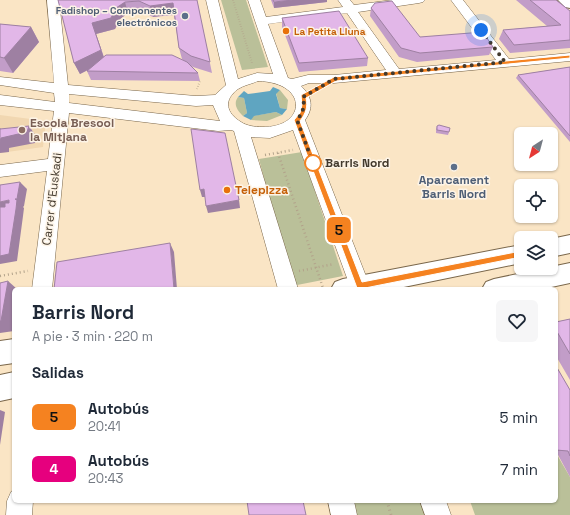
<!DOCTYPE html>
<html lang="es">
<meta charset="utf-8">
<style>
:root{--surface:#fff;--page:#f6f6f7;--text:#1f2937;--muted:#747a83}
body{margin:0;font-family:"Space Grotesk",sans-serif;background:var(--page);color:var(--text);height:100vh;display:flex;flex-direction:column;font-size:15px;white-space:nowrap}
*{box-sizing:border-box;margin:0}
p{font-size:13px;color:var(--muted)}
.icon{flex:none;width:22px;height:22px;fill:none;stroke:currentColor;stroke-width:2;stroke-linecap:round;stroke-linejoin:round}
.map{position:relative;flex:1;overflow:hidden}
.details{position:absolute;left:12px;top:287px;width:546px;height:216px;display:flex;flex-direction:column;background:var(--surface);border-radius:6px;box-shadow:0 1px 3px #0004}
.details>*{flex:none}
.badge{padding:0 8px;border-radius:6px;font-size:14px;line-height:26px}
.needle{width:26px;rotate:216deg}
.tools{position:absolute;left:514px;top:127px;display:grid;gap:8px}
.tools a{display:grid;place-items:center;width:44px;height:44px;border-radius:6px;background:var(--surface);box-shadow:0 1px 3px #0004;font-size:20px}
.you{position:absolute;width:20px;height:20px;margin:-10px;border:3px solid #fff;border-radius:50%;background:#1a73e8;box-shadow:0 0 0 6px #1a73e833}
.map>.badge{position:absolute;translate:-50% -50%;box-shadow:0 0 0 2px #fff}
h2{padding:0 20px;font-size:15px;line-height:36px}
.round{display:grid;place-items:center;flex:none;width:42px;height:42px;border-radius:6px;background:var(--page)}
.headline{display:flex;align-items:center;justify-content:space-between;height:68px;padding:0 20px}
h1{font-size:19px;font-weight:800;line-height:30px}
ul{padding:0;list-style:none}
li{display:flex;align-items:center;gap:12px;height:52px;padding:0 20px}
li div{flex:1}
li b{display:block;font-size:15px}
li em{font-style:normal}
li .badge{min-width:44px;font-weight:700;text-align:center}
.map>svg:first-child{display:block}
</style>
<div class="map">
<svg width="570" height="515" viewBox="0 0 570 515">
<rect width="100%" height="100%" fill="#fae5c5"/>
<!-- built -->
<path fill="#f1d7b1" d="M0 115 46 121 43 147 0 153Z"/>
<!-- green -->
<path fill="#bac099" d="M221 0H246L268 67 242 70Z
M280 90 288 100 287 109 280 108 276 93Z
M238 97 244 98 247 113 243 116C237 110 233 104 238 97Z
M276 112 282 115 267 121 251 120 253 116Z
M302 152 343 276 292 286 259 159Z
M556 453 570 477V515H475L470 501H556Z
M348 501H422L427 515H351Z"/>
<!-- water -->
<path fill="#5fa5c1" d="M273 87 280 90 276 94 280 108 287 109 282 115 276 112 254 116 251 120 243 116 247 113 244 98 238 97 244 91 248 94 270 91Z"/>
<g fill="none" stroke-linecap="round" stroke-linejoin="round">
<!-- minor casing -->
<g stroke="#7a674b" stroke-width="1">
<path id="minor" d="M47 0H59L68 85 196 96 215 95 226 85 206 0H218L238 79 257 73 273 74 248 0H260L266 17 343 7 338 0H350L354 5 393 0H425L423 2 419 3 358 12 399 69 496 60 451 0H463L509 59 570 53V61L334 83H309L301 86C312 96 314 108 305 120L371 289H351L293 130 270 138 251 137 298 289H278L234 131 231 130 218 131 69 113 52 289H32L47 171 0 177V165L48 159 54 111 0 105V95L55 102 54 93 0 85V77L54 83ZM347 13 386 70 334 75H308L292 79 288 78 268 24ZM258 81C309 82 307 128 262 127 255 127 247 126 241 122 226 113 223 100 238 89 244 85 252 84 258 81ZM69 94 196 106 213 105 220 121 69 103Z
M14 490V501H33L32 515H6L7 501 11 492Z
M328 501H354L357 515H331Z
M420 501H446L451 515H425Z"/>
</g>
<!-- major casing -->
<g stroke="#7a674b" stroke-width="2">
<path id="major" d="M558 0H570V8L565 7Z
M570 235V253L551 257V239Z
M521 245V263L394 289H331L335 282 343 279Z
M570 263V283L542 289H482L486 282 494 279Z
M14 339V363L0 365V341Z
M14 372V398L0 401V375Z"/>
</g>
<!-- path-far2 -->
<path stroke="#b2a28a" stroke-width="2" stroke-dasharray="0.5 2" stroke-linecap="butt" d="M233 0 252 63
M197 89 200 81"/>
<!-- path-far1 -->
<path stroke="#b2a28a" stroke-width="2.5" stroke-dasharray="1 3" stroke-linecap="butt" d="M278 153 323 288
M265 155 293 150
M299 271 334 264
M0 276 28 271"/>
<!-- path -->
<path stroke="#b2a28a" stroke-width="3" stroke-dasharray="1 3.5" stroke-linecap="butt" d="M387 501 391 515"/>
<!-- minor -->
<use href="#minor" fill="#fff" fill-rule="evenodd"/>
<!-- major -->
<use href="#major" fill="#fff" fill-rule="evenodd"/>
</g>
<!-- wall -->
<path fill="#c29dc8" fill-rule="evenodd" d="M58 0H197L212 73 193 67 190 65 198 73 200 81 91 80 87 71 88 70 80 74 74 63ZM142 12 153 17 174 15 179 48 182 59 184 61 104 57 96 34 115 29 120 19 128 13Z
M271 0H327V2L274 8Z
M516 0H556L570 11V48L510 53 499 39 503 30 547 26Z
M371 8 420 37 493 47 489 55 417 62 399 57 370 16Z
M282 18 368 58 367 66 299 72 282 27Z
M0 24 31 27 39 42 13 73 0 71Z
M570 67V142L516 78 518 75Z
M437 126 449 132 448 135 436 133V129Z
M570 319V380L556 356V322Z
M556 366 570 390V477L557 453H556Z"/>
<!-- shaded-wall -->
<path fill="#9e80a2" d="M293 0H327V2L274 8V2Z
M125 2 128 13 120 19 115 29 96 34 105 61 80 74 74 63 92 23Z
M173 3 175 14 153 17 150 6Z
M31 27 39 42 13 73 4 58Z
M29 126 36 136 35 143 9 148V152L0 153V128L3 131Z
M20 182 27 189 24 206 23 207 24 208 23 216 17 261 0 264V202L15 199Z
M204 189 206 197H202L200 190Z
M239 200 240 208 208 213 206 206Z
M170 243 174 252 177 289H174Z
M8 281 17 289H14V331L0 333V321Z
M0 410 5 412 0 445Z"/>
<!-- building -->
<path fill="#e2b7e8" stroke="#9e80a2" d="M58 0H197L210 62 191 56 179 48 173 3 150 6 139 1 125 2 116 8 111 18 92 23 101 50 74 63Z
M273 0H293L274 2Z
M530 0H556L570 11V40L514 45 503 30 561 25Z
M392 1 420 37 483 32 493 47 420 53 401 48 371 8 375 3Z
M339 11 368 58 299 63 282 18Z
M0 24 31 27 4 58 0 57Z
M106 55H172L187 62 198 73 87 71Z
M570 67V136L518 75Z
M439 125 450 128 449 132 437 130V126Z
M29 126 27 132 1 138 0 142V129Z
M191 129 225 133 239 200 206 206 204 189 200 190Z
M20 182 17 199H15L17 200 16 209 9 254 0 256V207H5V203H9V200L0 202V185Z
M170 243 174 289H54L57 262Z
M8 281 1 321H0V283Z
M570 319V354L556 330V322Z
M556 366 570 390V456L568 451 556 450Z
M247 501H303L306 515H249Z"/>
<!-- line -->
<path fill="#f58220" stroke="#fff" d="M570 55V58L336 81 306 98C308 107 306 113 300 121L362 282 521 251 525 254 521 257 360 289 357 288 294 120 300 113 302 105 301 95 334 77Z"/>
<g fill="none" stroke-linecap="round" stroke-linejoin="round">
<!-- walk -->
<path stroke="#42392d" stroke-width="4" stroke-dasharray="0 7.2" d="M313 163 297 120C303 112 305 107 303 97L334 79 505 62 481 30"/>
</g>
<!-- markers -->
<g fill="#5c6f8a" stroke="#fdf4e7" stroke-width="1.5">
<circle cx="185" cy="16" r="4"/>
<circle cx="454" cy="167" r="4"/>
</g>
<g fill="#e8710a" stroke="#fdf4e7" stroke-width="1.5">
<circle cx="286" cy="31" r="4"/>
<circle cx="227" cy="190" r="4"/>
</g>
<circle fill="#8d6e63" stroke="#fdf4e7" stroke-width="1.5" cx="22" cy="130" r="4"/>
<circle fill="#fff" stroke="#f58220" stroke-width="2" cx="313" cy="163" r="8"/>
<g text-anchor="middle" stroke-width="3" stroke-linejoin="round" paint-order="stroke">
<!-- far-service labels -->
<g font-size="10" font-weight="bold" fill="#4e5e75" stroke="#fdf4e7" text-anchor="end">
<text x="177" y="14">Fadishop – Componentes<tspan x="177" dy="12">electrónicos</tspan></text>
</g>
<!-- far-food labels -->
<g font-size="10" font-weight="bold" fill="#c56008" stroke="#fdf4e7" text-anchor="start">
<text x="294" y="35">La Petita Lluna</text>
</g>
<!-- education labels -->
<g font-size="12" font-weight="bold" fill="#785e54" stroke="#fdf4e7" text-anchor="start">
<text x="30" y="127">Escola Bresool<tspan x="30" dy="14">la Mitjana</tspan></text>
</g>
<!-- stop labels -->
<g font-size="12" font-weight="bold" fill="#42392d" stroke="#fdf4e7" text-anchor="start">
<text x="325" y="167">Barris Nord</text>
</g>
<!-- service labels -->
<g font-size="12" font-weight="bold" fill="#4e5e75" stroke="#fdf4e7">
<text x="454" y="184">Aparcament<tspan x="454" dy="14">Barris Nord</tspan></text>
</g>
<!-- food labels -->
<g font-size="12" font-weight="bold" fill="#c56008" stroke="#fdf4e7" text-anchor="start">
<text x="235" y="194">Telepizza</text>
</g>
<!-- street labels -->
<g font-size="12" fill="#42392d" stroke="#fdf4e7">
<text transform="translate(52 199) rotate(-83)" y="4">Carrer d'Euskadi</text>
</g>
</g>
</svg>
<div class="tools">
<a><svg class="needle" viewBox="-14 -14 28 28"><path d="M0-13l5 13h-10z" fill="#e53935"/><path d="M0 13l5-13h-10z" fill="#747a83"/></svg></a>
<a><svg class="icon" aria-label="locate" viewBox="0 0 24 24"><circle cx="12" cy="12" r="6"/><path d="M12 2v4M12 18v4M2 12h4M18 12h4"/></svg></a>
<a><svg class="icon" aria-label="layers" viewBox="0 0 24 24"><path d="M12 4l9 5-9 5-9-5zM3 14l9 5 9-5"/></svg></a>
</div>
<div class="you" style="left:481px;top:30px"></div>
<b class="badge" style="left:339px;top:230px;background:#f58220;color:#111">5</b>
<section class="details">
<div class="headline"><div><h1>Barris Nord</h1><p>A pie · 3 min · 220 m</p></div><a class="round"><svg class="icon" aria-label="heart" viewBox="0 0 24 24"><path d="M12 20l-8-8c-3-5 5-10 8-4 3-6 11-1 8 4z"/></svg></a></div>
<h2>Salidas</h2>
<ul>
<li><span class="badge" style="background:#f58220;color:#111">5</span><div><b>Autobús</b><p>20:41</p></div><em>5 min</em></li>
<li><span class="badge" style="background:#e6007e;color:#fff">4</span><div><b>Autobús</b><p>20:43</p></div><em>7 min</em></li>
</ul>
</section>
</div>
